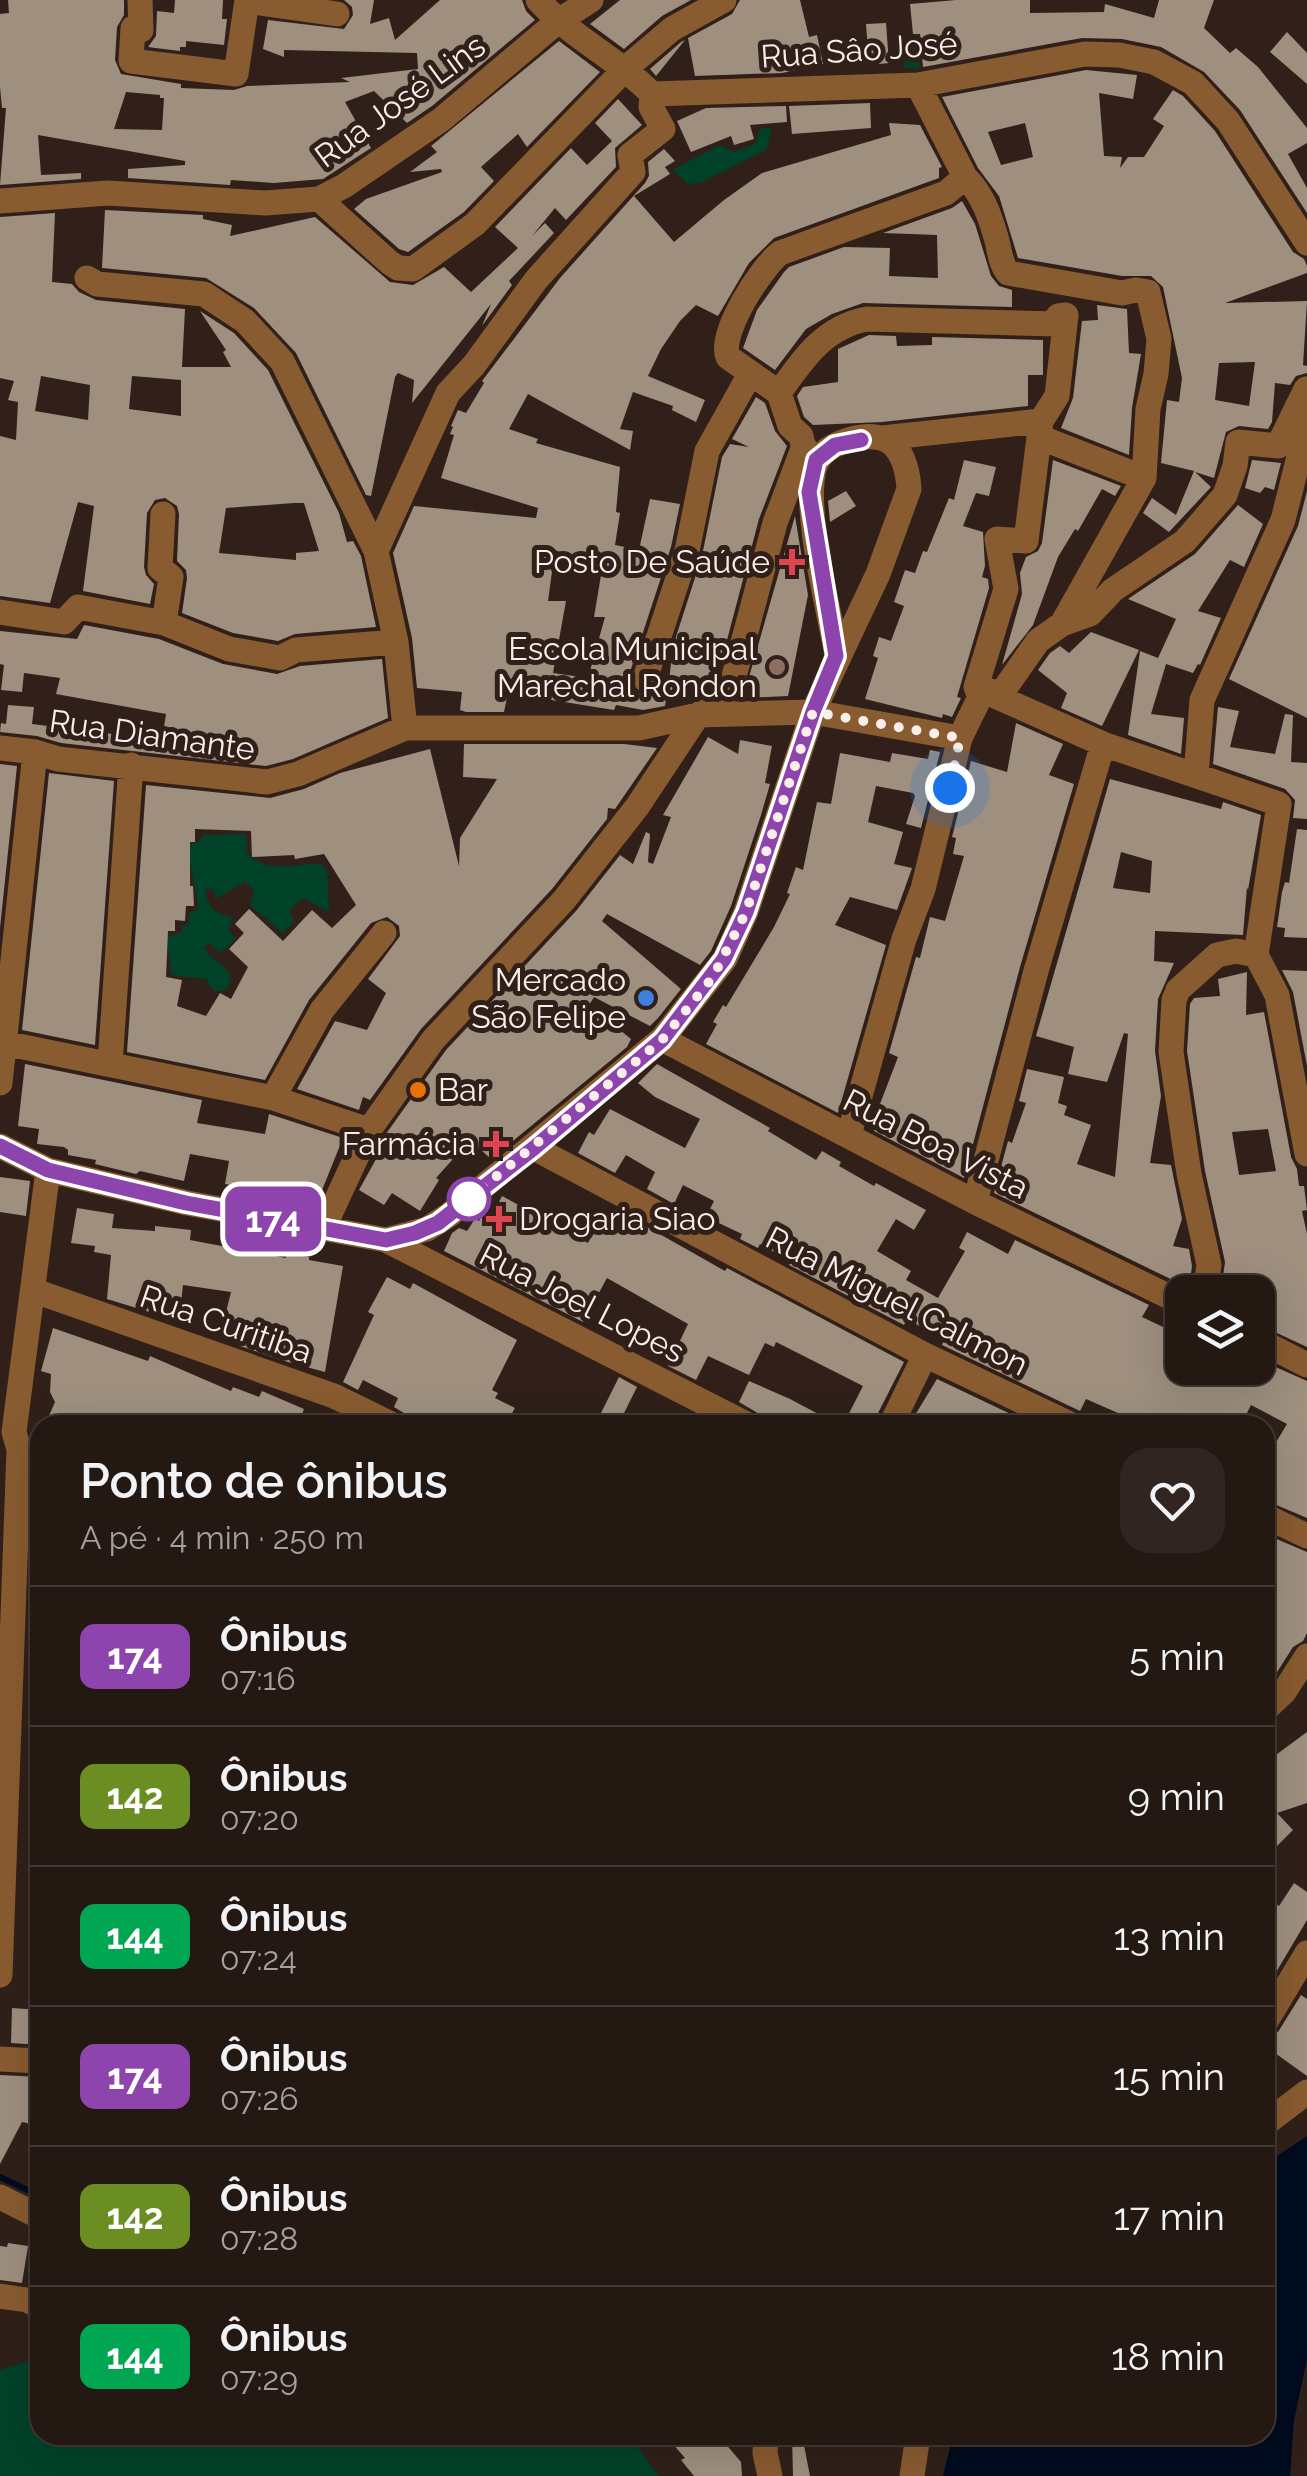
<!DOCTYPE html>
<html lang="pt">
<meta charset="utf-8">
<style>
:root{--surface:#241813;--page:#302521;--text:#f1f3f6;--muted:#a3a0a0;--line:#413733}
body{margin:0;font-family:Raleway,sans-serif;background:var(--page);color:var(--text);height:100vh;display:flex;flex-direction:column;font-size:38px;white-space:nowrap}
*{box-sizing:border-box;margin:0}
p{font-size:32px;color:var(--muted)}
.icon{flex:none;width:55px;height:55px;fill:none;stroke:currentColor;stroke-width:2;stroke-linecap:round;stroke-linejoin:round}
.map{position:relative;flex:1;overflow:hidden}
.details{position:absolute;left:30px;top:1415px;width:1245px;height:1030px;display:flex;flex-direction:column;background:var(--surface);border-radius:30px;box-shadow:0 10px 40px #0002,0 0 0 2px var(--line)}
.details>*{flex:none}
.badge{padding:0 20px;border-radius:15px;font-size:35px;line-height:65px}
.controls{position:absolute;left:1165px;top:1275px;display:grid;gap:20px}
.controls a{display:grid;place-items:center;width:110px;height:110px;border-radius:20px;background:var(--surface);box-shadow:0 10px 40px #0002,0 0 0 2px var(--line);font-size:50px}
.you{position:absolute;width:50px;height:50px;margin:-25px;border:8px solid #fff;border-radius:50%;background:#1a73e8;box-shadow:0 0 0 15px #1a73e833}
.map>.badge{position:absolute;translate:-50% -50%;box-shadow:0 0 0 5px #fff}
.round{display:grid;place-items:center;flex:none;width:105px;height:105px;border-radius:30px;background:var(--page)}
.overview{display:flex;align-items:center;justify-content:space-between;height:170px;padding:0 50px}
h1{font-size:48px;font-weight:600;line-height:75px}
ul{padding:0;list-style:none}
li{display:flex;align-items:center;gap:30px;height:140px;padding:0 50px;border-top:2px solid var(--line)}
li div{flex:1}
li b{display:block;font-size:38px}
li em{font-style:normal}
li .badge{min-width:110px;font-weight:700;text-align:center}
.map>svg:first-child{display:block}
</style>
<div class="map">
<svg width="1307" height="2476" viewBox="0 0 1307 2476">
<rect width="100%" height="100%" fill="#302019"/>
<!-- green -->
<path fill="#004229" d="M919 31V69L903 67 910 38Z
M760 128 772 129 766 150 702 182 688 184 673 170 719 145 735 152 756 143Z
M246 834 247 853C266 873 294 865 320 863L327 870 329 912 304 898 289 910 294 922 283 933 250 905 254 891 245 882 215 899 214 889 206 888C205 906 216 914 232 917L229 932 236 938 221 953 209 943 204 948C212 962 226 962 231 979L227 990 214 991 206 979 171 975 167 937 182 932V926L189 924V913L199 909 188 852 190 845 199 842 203 835Z
M40 2357V2435H628L659 2476H0V2370Z"/>
<!-- water -->
<path fill="#000b1f" d="M1307 2136V2359L1294 2421 1290 2476H943L953 2435H1265V2164Z"/>
<g fill="none" stroke-linecap="round" stroke-linejoin="round">
<!-- stream -->
<path stroke="#000b1f" stroke-width="6" d="M0 2177 40 2196"/>
</g>
<!-- building -->
<path fill="#9e8f7f" fill-rule="evenodd" d="M8 0H124V15L117 27 115 60 121 74 181 84V88L234 90 247 86 350 82 341 78 418 69 417 53 284 50V57L263 49 268 20 344 29 353 15 352 7 344 0H374L370 24 389 18 395 40 440 0H522L526 11 535 20 432 106 407 123 374 91 345 102 371 148 323 179 274 183 231 180 230 185 128 178V169L185 165V161L38 135 41 175 81 173V179L0 185 6 108H2L0 87V14L9 13ZM126 92 160 95V98H164L162 130 114 129Z
M175 0H223L222 19H227L224 45 186 41V47H180V51L148 47 156 36 157 11 174 13Z
M620 0H691L662 16 624 49 590 24Z
M740 0H800L809 37 817 35 823 64 782 73 695 76 688 38 732 14Z
M956 0H1030V13L1104 12 1105 4 1154 18 1159 0H1214L1204 28 1230 53 1236 48 1258 67 1307 128V143L1288 154 1307 188V213L1240 110 1204 72 1161 47 1122 39 1082 38 923 67 920 34H913L910 4Z
M886 23 889 63 869 65 866 24Z
M1287 32 1307 53V84L1270 52Z
M685 40 656 76 650 69 681 42Z
M559 41 600 72 527 147 518 134 481 167 494 181 464 212 408 252 399 249 354 209 366 199 442 172 441 169 410 172 437 152 431 146Z
M1086 70 1137 75 1133 99 1099 93 1104 156 1122 157 1120 168 1128 157H1144L1164 126 1153 119 1173 90 1183 96 1215 131 1293 252 1304 259 1307 266V273L1225 303 1307 301 1303 365 1307 366V373L1296 376 1290 385 1275 383 1272 422 1268 429 1239 426 1226 432 1214 478 1195 472 1211 487 1169 532 1143 513 1152 498 1176 515 1194 471 1161 463 1167 400 1179 402 1182 378 1163 287 1151 276H1122L1018 258 999 196 978 168 942 97ZM1025 123 1033 157 1001 165 988 132ZM1255 362 1249 406 1215 400 1219 363Z
M618 99 642 125 615 148 616 167 566 220 555 208 532 236 545 223 554 233 509 281 512 285 482 326 491 304 412 403 414 380 398 373 395 377 371 496 366 495 296 353 254 308 206 278 102 268 105 210 203 215V219L232 225 230 236 315 217 390 282 413 285 444 267 471 292 518 248 495 227 571 148 587 165 612 141 595 123Z
M870 103 871 128 792 134 789 106Z
M786 106 787 122 750 125 754 139 734 145 731 136 691 152 677 121 706 108Z
M889 123 920 125 942 167 939 168V178L774 238 749 263 718 316 696 305 680 321 661 349 648 376 705 400 696 422 672 410 673 406 633 392 620 429 633 431 630 450 528 394 509 429 538 439 536 443 620 467 616 512 620 513 615 545 639 550 650 499 680 504 671 547 629 675V683L639 694 649 695 659 687 668 689 665 706 643 710 616 705 614 710 508 693 504 712H466L460 710 462 692 417 688 412 638 393 553 414 506 536 518 538 508 441 478 454 435 450 434 453 427 451 426 458 410 466 413 484 383 482 381 560 278 645 183 649 176 648 162 664 149 675 161 665 167 670 174 634 196 674 242 724 200 762 173 891 135ZM555 550 602 569 594 617H605L588 678 553 673 566 601H548Z
M962 201 975 224 991 276 999 286 1012 290V307L863 303 832 314 806 329 775 370 743 348 757 310 784 272 789 267 844 247 890 248 889 276 938 278 937 235 883 233 952 208Z
M55 213 52 282 72 284 79 292 96 300 185 309 182 367H231L223 352 226 350 200 311 234 333 268 370 339 513 347 542 353 541 361 556 376 627 295 634 278 641 233 633 182 613 187 578 186 570 177 561 179 514 177 506 165 498 155 500 147 513 144 567 146 575 154 584 150 604 83 591 94 506 78 502 50 603 0 596V436L16 440 18 402 8 400 14 381 0 378V217ZM41 376 90 385 88 420 35 411ZM132 376 181 380V416L129 409ZM294 503H304L319 551 296 553V560L219 553 226 508Z
M1097 305 1127 309 1129 353 1141 354 1132 408 1129 455 1061 428 1073 398 1082 321 1098 320Z
M869 335 896 336 897 346 932 345V337L1043 340V375H1028V406L882 422 813 425 804 417 797 396 803 387 838 382V349Z
M756 397 765 403 775 431 787 446 759 519 718 674 709 672 706 689 698 695 668 690 673 646 702 556 722 457 730 444 749 447 732 439Z
M964 460 996 467 989 496 976 493 963 526 983 532 985 566 982 577 988 579 989 588 957 697 961 698 952 717 943 714 942 718 865 699 878 658 873 656 879 637 891 641 904 606 894 602 905 570 915 573 923 551 927 552 949 498 954 500Z
M1053 460 1121 486 1115 496 1102 489 1078 531 1075 529 1058 557 1033 625 1002 665 1022 594 1020 573 1026 557 1038 551 1042 543Z
M1252 460 1281 463 1274 490 1265 487 1260 493 1245 488Z
M846 491 856 506 830 522 828 501Z
M1307 491V718L1229 679 1298 526Z
M1238 505 1263 524 1244 567 1230 560 1198 611 1221 618 1200 665 1198 664 1193 673 1166 664 1151 714 1184 718 1181 754 1128 735 1140 651 1158 658 1176 619 1128 599 1195 554Z
M795 516 808 595 788 696 743 698Z
M84 625 159 639 223 664 277 674 300 666 382 659 388 718 293 759 266 766 61 743 37 736 0 732 1 723 6 724 8 705 34 707 32 724 162 740 166 714 56 694 60 678 24 673 22 692 1 690 4 665 0 664V631L77 639Z
M1091 632 1139 650 1102 726 1061 708 1067 693 1038 670 1050 653 1060 646 1069 653Z
M1218 707 1239 711 1230 747 1275 754 1285 714 1293 715 1291 762 1307 763V819L1293 818 1295 800 1285 789 1213 764Z
M1016 723 1063 744 1049 775 1074 784 1020 967 964 1178 874 1131 884 1106 880 1104 898 1057 889 1053 916 957 920 958 930 917 945 921 964 856 953 854 956 838 952 837 971 761 1007 772Z
M708 737 738 754 740 740 772 746 765 783 770 784 761 815 731 906 711 951 700 965 607 914 602 921 681 989 658 1018 650 1026 594 997 589 1005 631 1039 627 1047 491 1159 470 1140 436 1178 439 1180 420 1211 392 1193 384 1205 359 1190 386 1141 383 1138 446 1050 576 911 620 855 633 864 646 832 650 834 648 862 653 864 671 817 663 815Z
M464 744H624L657 748 615 809 608 808 607 819 552 889 421 1029 370 1100 363 1097 359 1110 297 1089 335 1021 367 1030 386 993 368 979 400 936 399 926 387 917 371 923 309 1000 265 1080 127 1052 146 785 270 798 304 789 340 773 430 749 459 866 460 838 497 779 463 777ZM195 829 251 831 252 857 294 855 295 859 324 854 356 905 332 928 312 910 283 941 249 909 235 924 244 933 229 949 248 967 231 999 220 993 206 1016 177 1006 182 980 166 977 168 931H175V920L185 921 186 906H194L193 886H190V842H195Z
M930 750 940 752 921 828 906 824 915 796 913 793 876 786 868 822 903 832 894 864 912 868 897 910 850 897 835 925 886 945 838 1113 706 1044 717 1024 713 1022 723 1005 726 1007 774 927 790 894 787 893 796 867 803 870 817 802 831 804 840 753 890 762 892 753 928 759Z
M0 764 17 766 0 928Z
M49 773 114 781 95 1045 22 1030Z
M1110 779 1221 809 1223 802 1261 815 1248 890 1247 887 1243 935 1155 931 1154 961 1174 963 1158 999 1155 1051 1161 1096 1150 1163 1171 1165 1182 1219 1173 1246 1189 1249 1192 1266 1189 1288 994 1193 1008 1141 1012 1143 1026 1103 1019 1101 1027 1069 1064 1077 1058 1103 1067 1106 1064 1115 1091 1125 1077 1164 1115 1177 1128 1034 1124 1033 1107 1082 1068 1074 1074 1047 1036 1036ZM1121 852 1152 861 1150 893 1113 888Z
M1297 829 1307 830V938L1284 937 1285 928 1277 927 1282 892 1285 882 1289 883Z
M1282 970 1307 971V1066L1293 992Z
M1247 972 1246 1015 1264 1012 1291 1157 1297 1169 1299 1186H1304L1307 1210 1302 1211 1307 1234V1347L1258 1324V1292H1221L1225 1262 1205 1171 1187 1051 1190 1004 1194 998 1220 996 1218 979ZM1268 1129 1276 1171 1239 1175 1232 1132Z
M25 1064 202 1100 197 1123 265 1134 269 1114 343 1138 314 1210 289 1201 288 1205 244 1196 245 1187 225 1184 229 1161 190 1154 184 1181 140 1171 136 1174 95 1164 96 1160 68 1155V1150L64 1147 37 1144 39 1129 18 1126Z
M657 1064 770 1128 768 1131 816 1160 822 1151 841 1162 839 1166 874 1186 876 1183 926 1210 914 1230 896 1219 877 1251 911 1271 906 1280 938 1298 965 1251 959 1248 967 1232 1008 1254 1015 1240 1149 1305 1142 1317 1182 1336V1368H1243L1264 1378 1271 1365 1307 1381V1518L1265 1500V1461L1287 1424 1251 1405 1241 1425H1112L1118 1413 1086 1399 1080 1411 942 1345 944 1340 907 1319 904 1325 789 1265 791 1262 760 1244 758 1248 740 1239 742 1234 706 1217 714 1201 683 1185 674 1204 647 1189 655 1172 626 1155 615 1173 578 1153 589 1132 594 1135 610 1109 685 1148 700 1119 655 1097 638 1083Z
M0 1177 30 1181 26 1216 0 1212Z
M502 1196 588 1243 602 1215 628 1228 633 1219 725 1271 727 1268 904 1362 872 1425H843L863 1386 776 1342 774 1347 765 1343 749 1375 708 1356 696 1380 668 1366 688 1324 607 1278 583 1322 444 1251 452 1233 459 1228 467 1231 475 1219 479 1221 483 1213 492 1216Z
M77 1208 114 1214 112 1228 155 1231V1226L191 1230 190 1240 286 1258V1254L309 1257V1260L343 1266 325 1372 288 1362 240 1346 241 1341 220 1337 231 1292 183 1285 179 1321 107 1299 111 1255 94 1252 95 1246 71 1243Z
M387 1277 410 1289 413 1283 517 1340 492 1390 498 1393 495 1398 515 1408 505 1425H424L394 1407 398 1398 363 1380 358 1390 343 1382 374 1315 368 1312Z
M53 1328 148 1361 150 1356 231 1391 233 1387 259 1397 262 1391 304 1409 298 1425H165L144 1416 140 1425H45L55 1402 50 1392 51 1374 41 1371Z
M619 1377 637 1387 618 1425H595Z
M937 1379 1034 1425H909Z
M749 1381 790 1399 839 1425H764L761 1415 739 1402Z
M34 1494 40 1495V1564H31Z
M1265 1534 1307 1552V1633L1303 1641 1293 1647 1274 1677 1265 1671Z
M29 1613 40 1614V1654L28 1652Z
M1307 1732V1803L1277 1813 1293 1830 1265 1858V1763Z
M1294 1883 1307 1892V1920L1265 1991V1898L1279 1906Z
M1301 1995 1307 1999V2076L1265 2046V2039L1278 2032Z
M12 2008 40 2010V2045L11 2043Z
M0 2075 40 2077V2126L22 2122 0 2164Z
M8 2243 28 2246 22 2283 0 2280V2246L7 2247Z
M665 2435H718L741 2462 742 2476H694L681 2460 685 2458Z
M792 2435H802L810 2476H793Z"/>
<g fill="none" stroke-linecap="round" stroke-linejoin="round">
<!-- minor -->
<path stroke="#895b30" stroke-width="25" d="M140 0 141 30 133 28 131 61 236 74 247 0
M538 0C571 37 617 58 652 94L918 85 1085 54 1119 55 1154 62 1193 83 1228 121 1307 243
M247 1 337 14
M918 85 965 177C981 192 989 213 995 234 1000 248 999 262 1008 273L1122 293 1136 290 1148 292 1159 339 1156 374 1148 409 1144 478 1062 624
M319 199 389 262 398 268 413 269 475 224 626 68 672 29 724 0
M0 201 108 193 265 203 319 199 344 186 442 119 557 22 591 0
M87 278 97 284 204 294 245 321 282 361 376 551 396 642 405 728
M779 393C803 359 824 327 867 319L1057 324 1058 316 1066 315 1057 396 1041 421 1026 541 997 539 1006 589 976 687 980 697 960 738 923 889 904 939 849 1135
M1039 437 1144 478
M882 438 1041 421
M806 460 801 436 790 426 779 393 728 357C718 334 761 268 780 253L946 193 965 177
M163 514 160 568 171 577 164 623
M376 551 448 393 474 365 536 280 633 172 630 155 663 129 651 107 652 94
M0 612 64 622 78 607 164 623 229 649 280 658 296 650 396 642
M645 679 687 551 707 451 750 374
M976 687 1001 694 1038 641 1062 624 1090 614 1113 590 1185 541 1225 495 1235 466 1238 442 1278 446 1306 389
M984 691 1103 744 1279 804 1256 955
M0 748 35 752 58 759 267 782 298 774 405 728H639L698 715 813 712 960 738
M1196 775 1202 700 1283 520 1307 425
M1256 955 1277 995 1307 1154
M662 1039 975 1202 1182 1303
M4 1043 273 1098 369 1130
M110 1063 131 765
M0 1083 35 752
M273 1098 322 1010 384 933
M0 1146 48 1170 187 1203 386 1240 427 1229 449 1215 662 1039 725 959 746 912 813 712 878 574 909 489C908 471 902 443 881 438 860 433 822 444 815 466 802 508 829 609 837 656
M534 1148 925 1355 1072 1425
M975 1202 1036 971 1103 744
M323 1229 369 1130 433 1040 564 900 637 807 698 715 722 698 733 680 775 523 804 446
M386 1240 748 1425
M35 1291 334 1396 393 1425
M1205 1292 1209 1265 1189 1174 1171 1052 1174 1000 1178 990 1217 955 1236 951 1256 955
M1258 1340 1307 1365
M891 1425 925 1355
M19 1449 40 1479
M1265 1516 1307 1536
M1265 1710 1284 1692 1307 1656
M0 1975 19 1449 14 1432 48 1170
M1265 2023 1307 1953
M0 2059 40 2061
M1265 2124 1307 2092
M0 2197 40 2217
M0 2296 27 2300 40 2307
M766 2435 765 2453 770 2476
M912 2476 918 2435"/>
</g>
<g fill="none" stroke-linecap="round" stroke-linejoin="round">
<!-- line casing -->
<g stroke="#fff" stroke-width="22">
<path id="line" d="M0 1146 48 1170 186 1203 386 1240 415 1233 438 1223 534 1148 662 1040 724 959 746 912 813 712 836 656 809 492 816 460 835 445 861 440"/>
</g>
<!-- line -->
<use href="#line" stroke="#8e44ad" stroke-width="15"/>
<!-- walk -->
<path stroke="#faeee9" stroke-width="10" stroke-dasharray="0 18" d="M469 1199 662 1040 713 977 746 912 813 712 960 738 950 788"/>
</g>
<!-- markers -->
<g fill="#e0444e" stroke="#302019" stroke-width="4">
<path d="M787 547h10v10h10v10h-10v10h-10v-10h-10v-10h10z"/>
<path d="M491 1129h10v10h10v10h-10v10h-10v-10h-10v-10h10z"/>
<path d="M494 1204h10v10h10v10h-10v10h-10v-10h-10v-10h10z"/>
</g>
<circle fill="#8d6e63" stroke="#302019" stroke-width="4" cx="777" cy="667" r="10"/>
<circle fill="#3f7fe0" stroke="#302019" stroke-width="4" cx="646" cy="998" r="10"/>
<circle fill="#e8710a" stroke="#302019" stroke-width="4" cx="418" cy="1090" r="10"/>
<circle fill="#fff" stroke="#8e44ad" stroke-width="5" cx="469" cy="1199" r="20"/>
<g text-anchor="middle" stroke-width="10" stroke-linejoin="round" paint-order="stroke">
<!-- street labels -->
<g font-size="32" fill="#faeee9" stroke="#302019">
<text transform="translate(859 50) rotate(-4)" y="11">Rua Sâo José</text>
<text transform="translate(400 101) rotate(-36)" y="11">Rua José Lins</text>
<text transform="translate(152 735) rotate(8)" y="11">Rua Diamante</text>
<text transform="translate(936 1144) rotate(27)" y="11">Rua Boa Vista</text>
<text transform="translate(897 1301) rotate(27)" y="11">Rua Miguel Calmon</text>
<text transform="translate(582 1303) rotate(27)" y="11">Rua Joel Lopes</text>
<text transform="translate(226 1324) rotate(19)" y="11">Rua Curitiba</text>
</g>
<!-- poi labels -->
<g font-size="32" fill="#faeee9" stroke="#302019" text-anchor="end">
<text x="770" y="573">Posto De Saúde</text>
<text x="757" y="660">Escola Municipal<tspan x="757" dy="37">Marechal Rondon</tspan></text>
<text x="626" y="991">Mercado<tspan x="626" dy="37">São Felipe</tspan></text>
<text x="438" y="1101" text-anchor="start">Bar</text>
<text x="476" y="1155">Farmácia</text>
<text x="519" y="1230" text-anchor="start">Drogaria Siao</text>
</g>
</g>
</svg>
<div class="controls">
<a><svg class="icon" aria-label="layers" viewBox="0 0 24 24"><path d="M12 4l9 5-9 5-9-5zM3 14l9 5 9-5"/></svg></a>
</div>
<div class="you" style="left:950px;top:788px"></div>
<b class="badge" style="left:273px;top:1219px;background:#8e44ad;color:#fff">174</b>
<section class="details">
<div class="overview"><div><h1>Ponto de ônibus</h1><p>A pé · 4 min · 250 m</p></div><a class="round"><svg class="icon" aria-label="heart" viewBox="0 0 24 24"><path d="M12 20l-8-8c-3-5 5-10 8-4 3-6 11-1 8 4z"/></svg></a></div>
<ul>
<li><span class="badge" style="background:#8e44ad;color:#fff">174</span><div><b>Ônibus</b><p>07:16</p></div><em>5 min</em></li>
<li><span class="badge" style="background:#6b8e23;color:#fff">142</span><div><b>Ônibus</b><p>07:20</p></div><em>9 min</em></li>
<li><span class="badge" style="background:#00a651;color:#fff">144</span><div><b>Ônibus</b><p>07:24</p></div><em>13 min</em></li>
<li><span class="badge" style="background:#8e44ad;color:#fff">174</span><div><b>Ônibus</b><p>07:26</p></div><em>15 min</em></li>
<li><span class="badge" style="background:#6b8e23;color:#fff">142</span><div><b>Ônibus</b><p>07:28</p></div><em>17 min</em></li>
<li><span class="badge" style="background:#00a651;color:#fff">144</span><div><b>Ônibus</b><p>07:29</p></div><em>18 min</em></li>
</ul>
</section>
</div>
